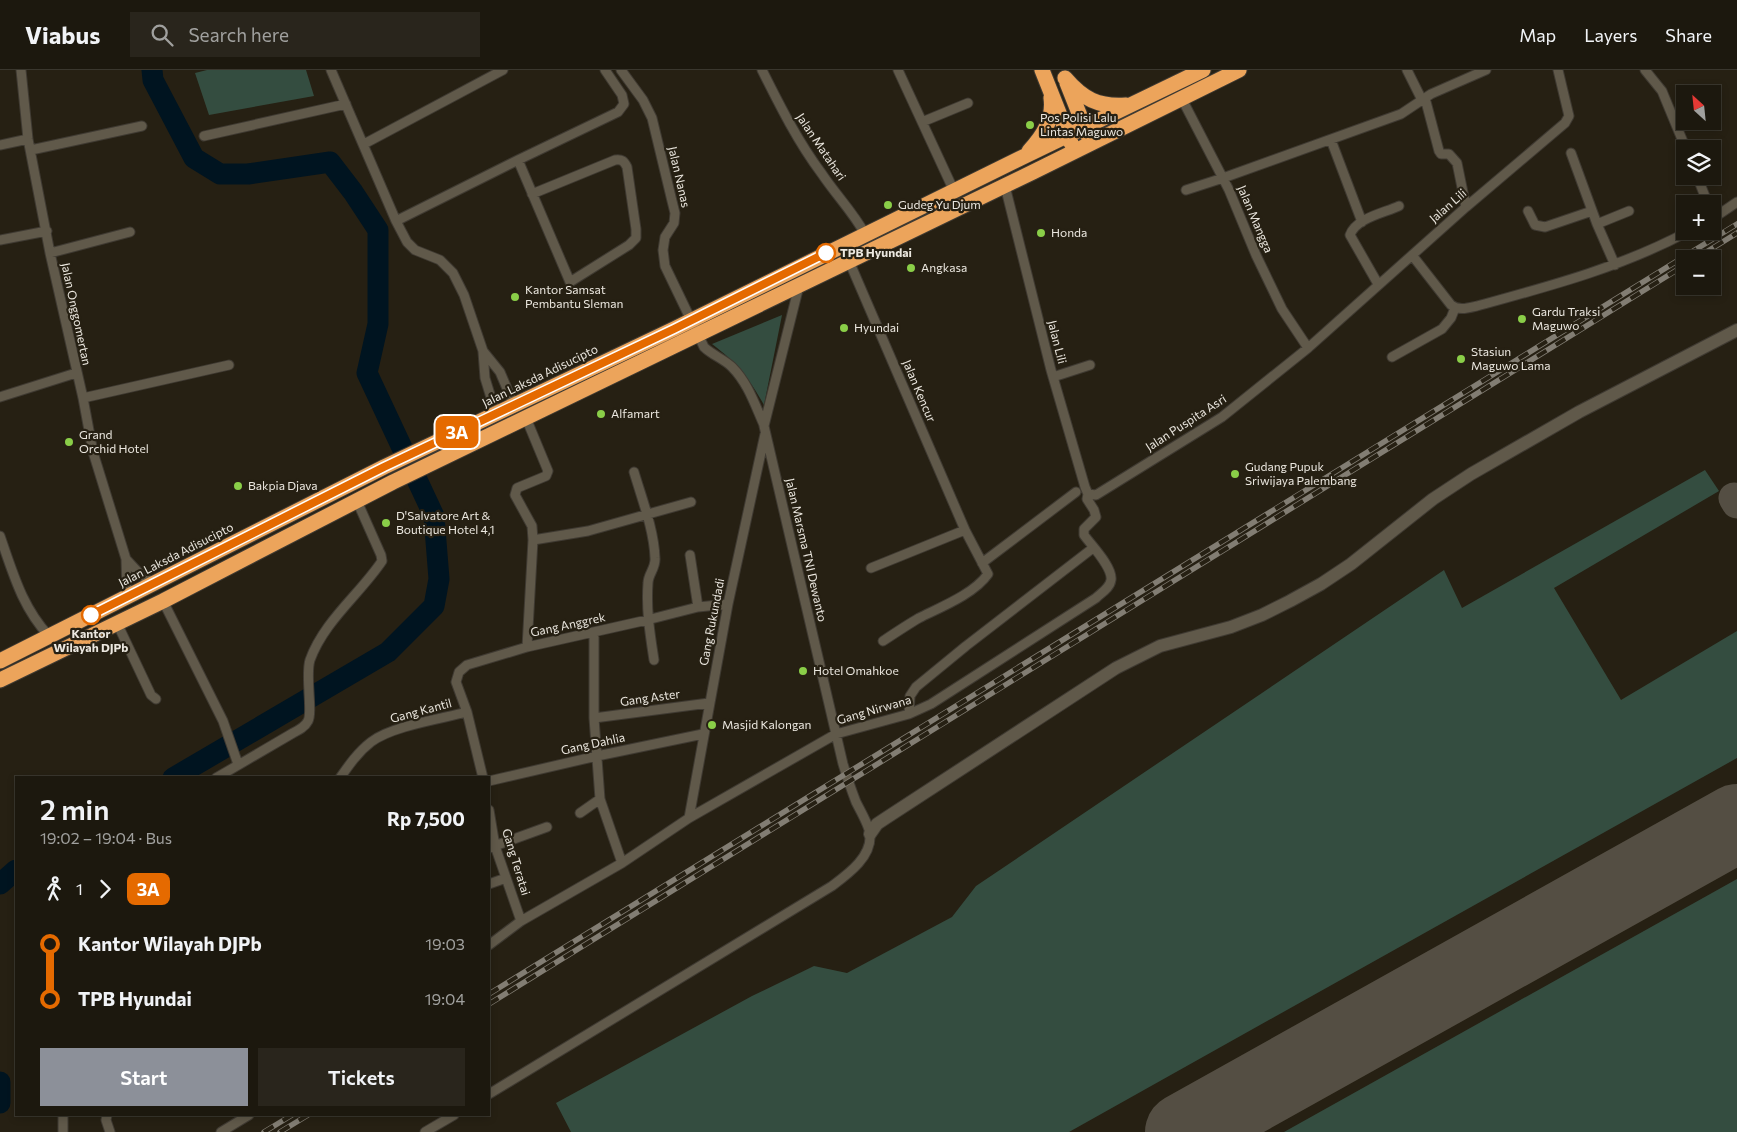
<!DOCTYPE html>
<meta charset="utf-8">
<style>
:root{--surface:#1c180e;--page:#29251c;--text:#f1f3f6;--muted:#a0a09e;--line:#3a372e;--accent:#8c9099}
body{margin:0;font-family:Commissioner,sans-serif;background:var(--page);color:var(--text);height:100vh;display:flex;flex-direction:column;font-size:19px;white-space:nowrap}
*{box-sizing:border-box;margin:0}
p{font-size:16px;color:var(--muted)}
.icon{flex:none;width:28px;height:28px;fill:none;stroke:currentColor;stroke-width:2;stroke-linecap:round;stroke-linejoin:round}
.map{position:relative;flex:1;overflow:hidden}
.details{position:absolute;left:15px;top:706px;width:475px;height:340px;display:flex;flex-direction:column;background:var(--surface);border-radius:0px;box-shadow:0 2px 8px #0003,0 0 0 1px var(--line)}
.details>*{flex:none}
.badge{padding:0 10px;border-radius:8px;font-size:18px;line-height:32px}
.needle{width:32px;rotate:333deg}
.tools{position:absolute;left:1676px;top:15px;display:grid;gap:10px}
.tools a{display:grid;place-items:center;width:45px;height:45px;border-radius:0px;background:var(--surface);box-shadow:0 2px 8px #0003,0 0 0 1px var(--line);font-size:25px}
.map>.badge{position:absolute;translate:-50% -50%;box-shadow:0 0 0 2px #fff}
.legs{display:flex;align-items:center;gap:8px;height:55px;padding:0 25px;font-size:16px}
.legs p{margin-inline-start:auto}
.overview{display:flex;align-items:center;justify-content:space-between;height:85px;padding:0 25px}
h1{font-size:28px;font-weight:600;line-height:38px}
.cta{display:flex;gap:10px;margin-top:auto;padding:10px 25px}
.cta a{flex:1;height:58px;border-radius:0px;background:var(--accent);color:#fff;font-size:20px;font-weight:600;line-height:58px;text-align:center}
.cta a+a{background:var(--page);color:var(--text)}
ul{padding:0 25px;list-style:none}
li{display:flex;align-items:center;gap:18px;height:55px;font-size:19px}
li i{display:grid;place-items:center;width:8px;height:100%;margin:0 6px;background:currentColor}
li i::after{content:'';width:12px;height:12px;margin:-6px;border:4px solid;border-radius:50%;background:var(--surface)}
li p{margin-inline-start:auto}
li:first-child i{background:linear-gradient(#0000 50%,currentColor 0)}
li:last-child i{background:linear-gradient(currentColor 50%,#0000 0)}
header{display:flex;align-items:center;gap:30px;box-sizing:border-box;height:70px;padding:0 25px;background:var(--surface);border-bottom:1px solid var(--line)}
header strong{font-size:24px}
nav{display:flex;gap:28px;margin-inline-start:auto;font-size:18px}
.search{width:350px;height:45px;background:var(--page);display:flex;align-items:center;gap:12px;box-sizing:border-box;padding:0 18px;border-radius:0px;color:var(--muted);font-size:19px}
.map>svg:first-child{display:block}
</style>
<header>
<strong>Viabus</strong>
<div class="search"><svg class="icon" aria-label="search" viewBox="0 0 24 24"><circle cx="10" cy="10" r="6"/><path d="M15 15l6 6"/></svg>Search here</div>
<nav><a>Map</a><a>Layers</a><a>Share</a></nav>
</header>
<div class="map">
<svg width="1737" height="1062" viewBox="0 0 1737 1062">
<rect width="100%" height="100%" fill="#262013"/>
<!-- green -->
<path fill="#344d40" d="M207 0H306L314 26 209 45 195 3Z
M782 245 764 335C749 308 737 293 712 274Z
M1705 400 1719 421 1554 518 1621 630 1737 561V688L1069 1062H571L556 1033 752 926 814 896 847 903 952 847 976 816 1444 500 1462 538Z
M1737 809V1062H1284Z"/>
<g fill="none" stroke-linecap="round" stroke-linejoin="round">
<!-- river -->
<path stroke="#001420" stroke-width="21" d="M152 0 153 10 194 88 220 104H248L330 92 353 122 378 160V254L367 303 434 446 439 509 434 536 388 582 173 708
M0 814 16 800
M0 1012V1033"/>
<!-- taxiway -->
<path stroke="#544e43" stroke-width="31" d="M1734 428 1737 433"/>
<!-- runway -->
<path stroke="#544e43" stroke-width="78" d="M1184 1062 1737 753"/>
<!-- street casing -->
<g stroke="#3f3a32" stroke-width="11">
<path id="street" d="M21 0 28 69 50 183 83 328 93 382 126 489 127 527
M331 0 396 151 407 172 415 180 440 190 453 203 464 225 483 281 500 302 514 335
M621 0 643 30 652 48 672 131 675 143 674 153 665 167 663 180 665 196 704 277C712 285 724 289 732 297 748 313 755 335 764 355
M762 0C780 36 798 72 822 104 836 125 853 142 865 164
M898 0 954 121
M1407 0 1422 30
M1645 0 1662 21 1686 79
M1425 28 1439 81 1441 84H1449L1457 93 1466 137
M1182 29 1229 120 1256 185 1282 239 1308 278
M922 52 968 33
M204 66 346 34
M1331 70 1362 152
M364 74 503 0
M0 75 28 69
M31 80 142 56
M1571 83 1597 154 1615 195
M518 90 570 212 629 175 636 168V159L627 97C624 91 622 89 615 90L532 124
M1697 106 1708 134
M1005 116 1051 300 1085 417 1088 424 1096 425 1222 347 1308 278 1466 137 1565 53 1569 46 1558 0
M1186 120 1223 108 1401 44 1431 24 1486 0
M1528 141 1535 155 1545 157 1592 141
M1712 149 1737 132
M396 151 518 90 618 42 624 34 622 25 605 0
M1597 154 1629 141
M0 170 47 161
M50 183 130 162
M1412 185 1451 235C1459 241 1468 238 1477 236 1550 216 1622 197 1689 161
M849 191 965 460 988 504C974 524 941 537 919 548 907 555 895 563 883 571
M1378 214 1350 165C1356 148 1384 143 1399 136
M483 282 485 308 496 344
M1392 287 1442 259 1451 248 1455 238
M1053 307 1090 295
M0 327 76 303
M83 328 229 295
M526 348 548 401 546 406 517 418 515 425 532 456 533 470 527 577
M634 402C642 429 654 460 655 488 656 498 648 504 648 513 646 540 650 564 654 590
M0 466C13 503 22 537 49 566
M533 470 588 461 691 432
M690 485 698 537
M126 489 139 503 153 514
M982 493 1076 422
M871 498 965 460
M163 531 223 651 238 694
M117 553 151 625 156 629
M594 563V648L600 729 622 793
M909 644 910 626 916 617 966 576 1093 478
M594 648 709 633
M216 708 293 663C299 660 305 657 308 651 313 642 305 605 310 590 324 551 360 524 382 491L381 485 357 431
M340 708C349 695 358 682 371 672 392 656 440 649 467 642
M483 708 467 642 456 612 459 602 467 595 527 577 647 550 698 537 728 534
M489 711 597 686 703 664
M489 740 495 776 521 851
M580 743 600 729
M689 748 728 534 765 364
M489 778 547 757
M489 814 506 808
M489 875 521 851 622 793 689 748 836 664 909 644 931 634 1096 528C1101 523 1110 518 1111 510 1113 497 1091 475 1084 465V459L1096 447 1094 440 1087 429 1088 424
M489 1024 832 816C848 804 872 787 870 764 869 755 860 740 856 732 851 719 847 707 843 694L764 356 799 216 798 214
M63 1045V1062
M107 1045 106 1050 110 1062
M221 1062 249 1045
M425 1062 454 1045"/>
</g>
<!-- secondary casing -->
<g stroke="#3f3a32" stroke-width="14">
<path id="secondary" d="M870 764 877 754 886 748 1116 598 1160 576 1231 557 1262 545 1290 531 1321 514 1351 494 1433 429 1471 404 1579 342 1737 260"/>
</g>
<!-- highway casing -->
<g stroke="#3f3a32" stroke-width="17">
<path id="highway" d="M1042 0 1071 73
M1065 8C1083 29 1098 37 1126 35
M1067 13 1088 66
M1029 81C1043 66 1054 49 1051 28
M0 591 384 397 674 259 1025 86 1203 0
M0 610 163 531 393 412 1033 102 1239 0"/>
</g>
<!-- street -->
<use href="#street" stroke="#60594a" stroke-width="9"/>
<!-- secondary -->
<use href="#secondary" stroke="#60594a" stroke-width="12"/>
<!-- highway -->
<use href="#highway" stroke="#eca45b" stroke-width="15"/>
<!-- rail casing -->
<g stroke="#827d73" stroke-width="5.5">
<path id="rail" d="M1695 189 1737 163
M489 924 1737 154
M489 934 1685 195
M264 1062 292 1045
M280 1062 308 1045"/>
</g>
<!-- rail -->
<use href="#rail" stroke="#262013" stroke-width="4" stroke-dasharray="11" stroke-linecap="butt"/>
</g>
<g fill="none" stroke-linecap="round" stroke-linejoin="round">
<!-- line-1 casing -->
<g stroke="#fff" stroke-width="11">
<path id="line-1" d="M91 545 384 397 674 259 826 183"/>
</g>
<!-- line-1 -->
<use href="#line-1" stroke="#e56a00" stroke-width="8"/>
</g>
<!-- markers -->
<g fill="#8ace48" stroke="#262013" stroke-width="2">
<circle cx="1030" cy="55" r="5"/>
<circle cx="888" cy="135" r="5"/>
<circle cx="1041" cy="163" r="5"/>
<circle cx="911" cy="198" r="5"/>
<circle cx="515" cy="227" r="5"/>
<circle cx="1522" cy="249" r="5"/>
<circle cx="844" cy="258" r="5"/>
<circle cx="1461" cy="289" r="5"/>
<circle cx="601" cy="344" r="5"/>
<circle cx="69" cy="372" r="5"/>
<circle cx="1235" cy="404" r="5"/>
<circle cx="238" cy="416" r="5"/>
<circle cx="386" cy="453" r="5"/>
<circle cx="803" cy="601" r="5"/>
<circle cx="712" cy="655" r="5"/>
</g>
<g fill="#fff" stroke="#e56a00" stroke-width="2.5">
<circle cx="826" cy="183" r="9"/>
<circle cx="91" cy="545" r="9"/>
</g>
<g text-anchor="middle" stroke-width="4.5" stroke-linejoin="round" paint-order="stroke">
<!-- poi labels -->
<g font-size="12" fill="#ebe7df" stroke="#262013" text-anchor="start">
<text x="1040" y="52">Pos Polisi Lalu<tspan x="1040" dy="14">Lintas Maguwo</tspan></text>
<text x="898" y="139">Gudeg Yu Djum</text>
<text x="1051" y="167">Honda</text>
<text x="921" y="202">Angkasa</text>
<text x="525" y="224">Kantor Samsat<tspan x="525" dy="14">Pembantu Sleman</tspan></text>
<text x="1532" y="246">Gardu Traksi<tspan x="1532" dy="14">Maguwo</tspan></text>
<text x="854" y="262">Hyundai</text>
<text x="1471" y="286">Stasiun<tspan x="1471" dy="14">Maguwo Lama</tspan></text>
<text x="611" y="348">Alfamart</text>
<text x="79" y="369">Grand<tspan x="79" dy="14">Orchid Hotel</tspan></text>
<text x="1245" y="401">Gudang Pupuk<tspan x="1245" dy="14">Sriwijaya Palembang</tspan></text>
<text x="248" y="420">Bakpia Djava</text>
<text x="396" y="450">D'Salvatore Art &amp;<tspan x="396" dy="14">Boutique Hotel 4,1</tspan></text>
<text x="813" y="605">Hotel Omahkoe</text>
<text x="722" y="659">Masjid Kalongan</text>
</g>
<!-- street labels -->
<g font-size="12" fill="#ebe7df" stroke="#262013">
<text transform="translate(821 77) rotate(56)" y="4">Jalan Matahari</text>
<text transform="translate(679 107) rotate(77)" y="4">Jalan Nanas</text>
<text transform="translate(1448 136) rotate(-41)" y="4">Jalan Lili</text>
<text transform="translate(1255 149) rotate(67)" y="4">Jalan Mangga</text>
<text transform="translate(76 244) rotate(78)" y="4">Jalan Onggomertan</text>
<text transform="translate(1057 272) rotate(76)" y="4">Jalan Lili</text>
<text transform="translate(540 306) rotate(-26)" y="4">Jalan Laksda Adisucipto</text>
<text transform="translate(919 321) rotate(67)" y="4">Jalan Kencur</text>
<text transform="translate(1186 353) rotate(-33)" y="4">Jalan Puspita Asri</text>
<text transform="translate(806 480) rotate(77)" y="4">Jalan Marsma TNI Dewanto</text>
<text transform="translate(176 485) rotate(-27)" y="4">Jalan Laksda Adisucipto</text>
<text transform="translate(712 552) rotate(-79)" y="4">Gang Rukundadi</text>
<text transform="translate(568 555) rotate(-12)" y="4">Gang Anggrek</text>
<text transform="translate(650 628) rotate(-8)" y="4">Gang Aster</text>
<text transform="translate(874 640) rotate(-16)" y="4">Gang Nirwana</text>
<text transform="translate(421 641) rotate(-15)" y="4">Gang Kantil</text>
<text transform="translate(593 674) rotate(-12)" y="4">Gang Dahlia</text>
<text transform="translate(516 792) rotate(73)" y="4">Gang Teratai</text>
</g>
<!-- stop labels -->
<g font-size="12" font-weight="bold" fill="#ebe7df" stroke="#262013" text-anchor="start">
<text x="840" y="187">TPB Hyundai</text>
<text x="91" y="568" text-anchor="middle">Kantor<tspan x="91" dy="14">Wilayah DJPb</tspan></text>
</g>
</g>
</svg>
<div class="tools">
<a><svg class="needle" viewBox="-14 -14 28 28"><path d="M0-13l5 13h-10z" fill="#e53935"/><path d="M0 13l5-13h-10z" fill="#a0a09e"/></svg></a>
<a><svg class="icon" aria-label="layers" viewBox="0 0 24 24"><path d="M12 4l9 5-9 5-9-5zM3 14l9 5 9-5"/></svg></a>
<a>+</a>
<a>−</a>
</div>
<b class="badge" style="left:457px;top:362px;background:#e56a00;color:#fff">3A</b>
<section class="details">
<div class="overview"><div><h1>2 min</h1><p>19:02 – 19:04 · Bus</p></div><b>Rp 7,500</b></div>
<div class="legs"><svg class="icon" aria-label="walk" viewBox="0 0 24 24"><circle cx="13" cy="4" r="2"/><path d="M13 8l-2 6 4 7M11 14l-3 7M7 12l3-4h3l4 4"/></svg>1<svg class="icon" aria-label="forward" viewBox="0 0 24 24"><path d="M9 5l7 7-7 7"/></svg><b class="badge" style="background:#e56a00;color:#fff">3A</b></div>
<ul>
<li><i style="color:#e56a00"></i><b>Kantor Wilayah DJPb</b><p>19:03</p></li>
<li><i style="color:#e56a00"></i><b>TPB Hyundai</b><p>19:04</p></li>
</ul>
<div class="cta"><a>Start</a><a>Tickets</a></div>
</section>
</div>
